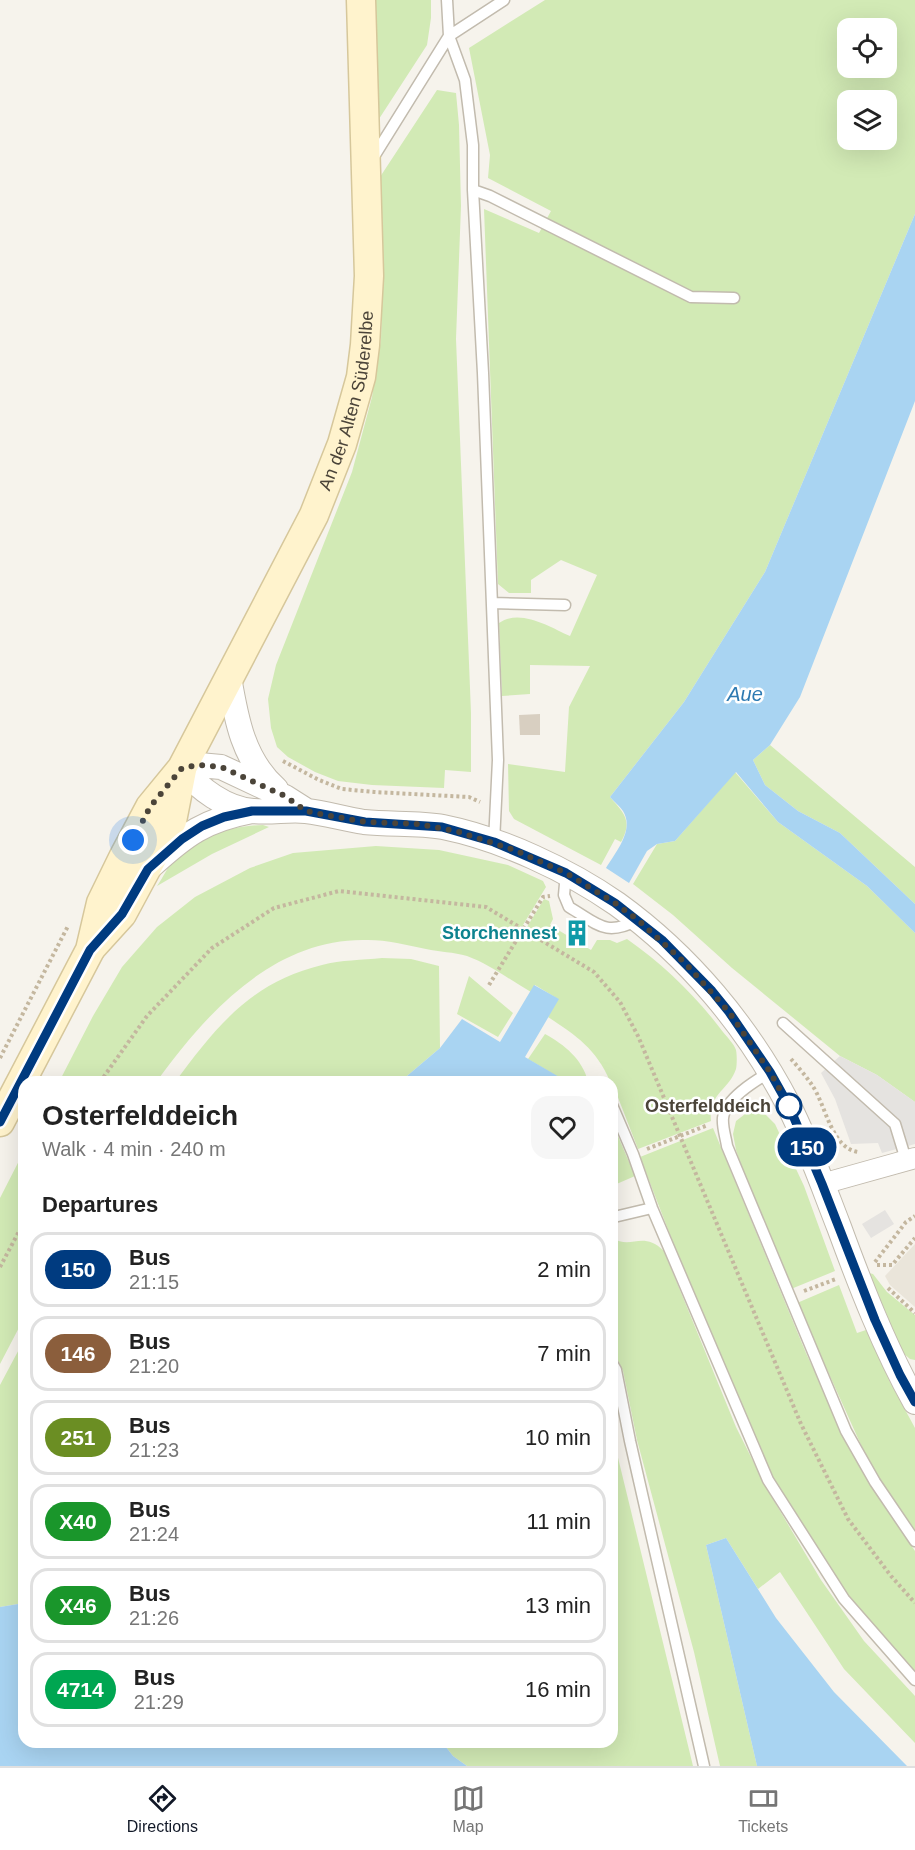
<!DOCTYPE html>
<meta charset="utf-8">
<style>
:root{--surface:#fff;--page:#f6f6f6;--text:#222;--muted:#767676;--line:#e0e0e0;--accent:#111827}
body{margin:0;font-family:Arial,sans-serif;background:var(--page);color:var(--text);height:100vh;display:flex;flex-direction:column;font-size:22px;white-space:nowrap}
*{box-sizing:border-box;margin:0}
p{font-size:20px;color:var(--muted)}
.icon{flex:none;width:33px;height:33px;fill:none;stroke:currentColor;stroke-width:2;stroke-linecap:round;stroke-linejoin:round}
.map{position:relative;flex:1;overflow:hidden}
.side{position:absolute;left:18px;top:1076px;width:600px;height:672px;display:flex;flex-direction:column;background:var(--surface);border-radius:18px;box-shadow:0 6px 24px #0002}
.side>*{flex:none}
.badge{padding:0 12px;border-radius:20px;font-size:21px;line-height:39px}
.fabs{position:absolute;left:837px;top:18px;display:grid;gap:12px}
.fabs a{display:grid;place-items:center;width:60px;height:60px;border-radius:12px;background:var(--surface);box-shadow:0 6px 24px #0002;font-size:30px}
.you{position:absolute;width:30px;height:30px;margin:-15px;border:4px solid #fff;border-radius:50%;background:#1a73e8;box-shadow:0 0 0 9px #1a73e833}
.map>.badge{position:absolute;translate:-50% -50%;box-shadow:0 0 0 3px #fff}
h2{padding:0 24px;font-size:22px;line-height:54px}
.round{display:grid;place-items:center;flex:none;width:63px;height:63px;border-radius:18px;background:var(--page)}
.headline{display:flex;align-items:center;justify-content:space-between;height:102px;padding:0 24px}
h1{font-size:28px;font-weight:700;line-height:45px}
ul{padding:0;list-style:none}
li{display:flex;align-items:center;gap:18px;height:75px;margin:0 12px 9px;padding:0 12px;border:3px solid var(--line);border-radius:18px}
li div{flex:1}
li b{display:block;font-size:22px}
li em{font-style:normal}
li .badge{min-width:66px;font-weight:700;text-align:center}
.tab-bar{display:flex;justify-content:space-around;align-items:center;height:84px;border-top:2px solid var(--line);background:var(--surface);font-size:16px;color:var(--muted)}
.tab-bar a{display:grid;justify-items:center;gap:3px}
.tab-bar .current{color:var(--accent)}
.map>svg:first-child{display:block}
</style>
<div class="map">
<svg width="915" height="1766" viewBox="0 0 915 1766">
<rect width="100%" height="100%" fill="#f6f3ec"/>
<!-- residential -->
<path fill="#eae5da" d="M915 1244V1307L890 1285 885 1276Z"/>
<!-- green -->
<path fill="#d2eab5" fill-rule="evenodd" d="M374 0H431V18L427 45 377 122Z
M545 0H915V214L765 572 684 702 610 797C624 813 633 821 621 842L615 839 601 865 514 819 509 811 508 764 565 772 569 707 590 666 530 665V694L502 696 499 623C520 608 550 627 570 636L597 575 561 560 531 580V593H509L498 584 484 209 539 233 551 211 488 178 490 155 469 48ZM848 28H886V68H848ZM848 100H886V140H848Z
M437 90 456 93 459 125 461 206 456 339 471 713V772L445 770 444 788 372 785 338 781 315 772 288 757 277 747 271 728 268 699 276 665 352 472 372 397 381 339 383 273 380 177Z
M770 745 915 867V904L840 833 798 811 765 785 753 760Z
M735 772 778 822 867 886 915 933V1102L877 1075 840 1056 732 968 673 915 633 884 657 844 675 841Z
M263 825 269 827 212 854 157 886C163 878 168 865 176 858 200 836 230 826 263 825Z
M376 846 439 850 508 865 543 881 546 887 523 925 527 927 544 899 549 901 553 919 550 925 591 950 597 940H610L617 943 627 939C663 964 696 996 723 1032 727 1037 734 1044 736 1050 737 1055 737 1064 736 1069 729 1090 708 1094 711 1121L638 1149 612 1082 610 1081C596 1049 577 1036 548 1017L558 999 535 985 531 992C510 980 489 964 467 956 454 952 439 952 426 949 407 945 387 940 368 940 275 937 207 1012 157 1081L59 1082 93 1016 122 967 157 927 195 897 250 868 293 853Z
M382 958 411 959 439 966 440 1048 401 1081 175 1082C216 1027 251 982 322 965 341 960 362 960 382 958Z
M469 976 513 1013 498 1037 457 1014Z
M545 1034C565 1045 582 1059 588 1081H560V1078L528 1059Z
M749 1111 766 1115 775 1124 804 1186 835 1271 791 1289 747 1183 736 1150 733 1134 736 1121Z
M612 1127 615 1129 635 1176 612 1186Z
M713 1128 806 1353 844 1435 871 1485 915 1551V1680L844 1593 766 1467 701 1315 640 1157Z
M24 1151V1318L0 1364V1198Z
M612 1238C632 1250 642 1230 664 1251L736 1427 767 1489 821 1580 864 1641 915 1696V1743L844 1669 780 1572 758 1589 726 1538 706 1545 757 1766H720L694 1652 637 1440 623 1371 612 1348Z
M869 1273 873 1274 887 1292 915 1315V1360L910 1359 903 1353Z
M839 1285 857 1333 866 1330 890 1382 915 1428V1532L882 1484 861 1445 797 1303Z
M24 1340V1603L0 1607V1385Z
M612 1433 693 1766H467L453 1756 442 1742H612Z"/>
<!-- parking -->
<path fill="#e5e3e0" d="M840 1056 877 1075 915 1102V1144L882 1153 878 1143 851 1144 835 1099 821 1073Z
M885 1210 894 1224 871 1238 862 1224Z"/>
<!-- water -->
<path fill="#a9d4f2" d="M915 214V401L800 697 770 745 753 760 765 785 798 811 840 833 915 904V933L867 886 778 822 736 772 675 841 657 844 647 851 629 883 606 868C615 853 635 830 623 811 620 806 614 802 610 797L684 702 765 572Z
M534 985 559 999 525 1057 561 1078 560 1081H401L440 1048 462 1019 500 1042Z
M726 1538 776 1618 834 1692 907 1766H757L706 1545Z
M24 1603V1742H442L453 1756 467 1766H0V1607Z"/>
<!-- building -->
<path fill="#d8cfc1" d="M540 714V735H520L519 715Z"/>
<g fill="none" stroke-linecap="round" stroke-linejoin="round">
<!-- service casing -->
<g stroke="#c2bbae" stroke-width="13">
<path id="service" d="M447 0 449 36 465 80 473 145V190L483 373 498 760 494 842
M373 158 449 36 504 0
M473 190 490 196 691 297 734 298
M492 603 565 605
M566 873 564 895 569 907C598 924 605 937 638 920
M783 1023 895 1124 906 1160
M770 1072C755 1081 725 1099 723 1118 722 1127 726 1138 727 1146L846 1431 875 1482 915 1541
M612 1105 633 1154 652 1208 768 1480 844 1599 915 1680
M614 1217 652 1208
M612 1363 616 1370 630 1441 704 1766"/>
</g>
<!-- minor casing -->
<g stroke="#c2bbae" stroke-width="22">
<path id="minor" d="M822 1184 915 1158"/>
</g>
<!-- tertiary casing -->
<g stroke="#c2bbae" stroke-width="26">
<path id="tertiary" d="M229 677C236 718 243 760 276 789
M307 811 285 797 221 767 199 765 182 768C199 789 226 809 253 811 271 813 289 809 306 811 325 813 344 819 364 822 390 825 417 822 443 827 502 839 568 870 617 904 689 956 747 1026 788 1104 808 1143 823 1186 839 1227 861 1287 884 1346 915 1402
M151 866C186 834 205 820 252 811"/>
</g>
<!-- secondary casing -->
<g stroke="#d6c79b" stroke-width="31">
<g id="secondary">
<path d="M92 947 122 914 172 821 182 770"/>
<path id="s1" d="M0 1122 90 950 101 903 124 856 150 807 182 768 314 515 342 444 361 377 365 345 369 276 361 0"/>
</g>
</g>
<!-- path -->
<path stroke="#c4b79f" stroke-width="4" stroke-dasharray="3 3" stroke-linecap="butt" d="M283 761 319 780 342 789 374 792 469 797 480 802
M489 985 543 897 550 896
M0 1058 68 926
M791 1059C798 1067 806 1076 812 1085 826 1105 831 1148 858 1152
M100 1082 147 1016 212 948 274 908 339 891 486 907 594 972 620 1002 638 1036 801 1424 848 1519 891 1576 915 1603
M647 1149 708 1125
M875 1262 906 1222 915 1216
M877 1265H892L915 1238
M0 1267 24 1222
M888 1288 915 1313
M804 1291 836 1279"/>
<!-- service -->
<use href="#service" stroke="#fff" stroke-width="10"/>
<!-- minor -->
<use href="#minor" stroke="#fff" stroke-width="20"/>
<!-- tertiary -->
<use href="#tertiary" stroke="#fff" stroke-width="24"/>
<!-- secondary -->
<use href="#secondary" stroke="#fff3cd" stroke-width="28"/>
</g>
<g fill="none" stroke-linecap="round" stroke-linejoin="round">
<!-- line casing -->
<g stroke="#fff" stroke-width="14">
<path id="line" d="M0 1122 90 950 122 914 148 869 182 839 202 826 224 817 252 811H306L365 822 442 827 494 842 566 873 615 903 662 940 712 991 729 1012 770 1072 789 1106 822 1184 875 1320 900 1375 915 1402"/>
</g>
<!-- line -->
<use href="#line" stroke="#003b80" stroke-width="9"/>
<!-- walk -->
<path stroke="#4b4439" stroke-width="6" stroke-dasharray="0 10.8" d="M133 840 150 807 182 768 199 765 221 767 285 796 306 811 320 814 365 822 417 824 456 831 514 850 566 873 615 903 638 920 686 964 729 1012 770 1072 789 1106"/>
</g>
<!-- icons -->
<defs>
<g id="building-bare" transform="scale(2.07)"><path d="M-4-6H4V6H1V3H-1V6H-4ZM-2.5-4.3h1.7v1.8h-1.7ZM.8-4.3h1.7v1.8H.8ZM-2.5-1h1.7V.8h-1.7ZM.8-1h1.7V.8H.8Z" fill="#0f9aa8" stroke="#fff" stroke-width="2.5" paint-order="stroke"/></g>
</defs>
<g fill-rule="evenodd">
<use href="#building-bare" x="577" y="933"/>
</g>
<!-- markers -->
<circle fill="#fff" stroke="#003b80" stroke-width="3" cx="789" cy="1106" r="12"/>
<g text-anchor="middle" stroke-width="5" stroke-linejoin="round" paint-order="stroke">
<!-- street labels -->
<g font-size="18" fill="#4b4439" stroke="#fff">
<text dy="6" stroke="none"><textPath href="#s1" startOffset="806">An der Alten Süderelbe</textPath></text>
</g>
<!-- culture labels -->
<g font-size="18" font-weight="bold" fill="#0d838f" stroke="#fff" text-anchor="end">
<text x="557" y="939">Storchennest</text>
</g>
<!-- stop labels -->
<g font-size="18" font-weight="bold" fill="#4b4439" stroke="#fff" text-anchor="end">
<text x="771" y="1112">Osterfelddeich</text>
</g>
<!-- water labels -->
<g font-size="20" font-style="italic" fill="#2e7ab2" stroke="#fff">
<text x="745" y="701">Aue</text>
</g>
</g>
</svg>
<div class="fabs">
<a><svg class="icon" aria-label="locate" viewBox="0 0 24 24"><circle cx="12" cy="12" r="6"/><path d="M12 2v4M12 18v4M2 12h4M18 12h4"/></svg></a>
<a><svg class="icon" aria-label="layers" viewBox="0 0 24 24"><path d="M12 4l9 5-9 5-9-5zM3 14l9 5 9-5"/></svg></a>
</div>
<div class="you" style="left:133px;top:840px"></div>
<b class="badge" style="left:807px;top:1147px;background:#003b80;color:#fff">150</b>
<section class="side">
<div class="headline"><div><h1>Osterfelddeich</h1><p>Walk · 4 min · 240 m</p></div><a class="round"><svg class="icon" aria-label="heart" viewBox="0 0 24 24"><path d="M12 20l-8-8c-3-5 5-10 8-4 3-6 11-1 8 4z"/></svg></a></div>
<h2>Departures</h2>
<ul>
<li><span class="badge" style="background:#003b80;color:#fff">150</span><div><b>Bus</b><p>21:15</p></div><em>2 min</em></li>
<li><span class="badge" style="background:#8b5e3c;color:#fff">146</span><div><b>Bus</b><p>21:20</p></div><em>7 min</em></li>
<li><span class="badge" style="background:#6b8e23;color:#fff">251</span><div><b>Bus</b><p>21:23</p></div><em>10 min</em></li>
<li><span class="badge" style="background:#1a962b;color:#fff">X40</span><div><b>Bus</b><p>21:24</p></div><em>11 min</em></li>
<li><span class="badge" style="background:#1a962b;color:#fff">X46</span><div><b>Bus</b><p>21:26</p></div><em>13 min</em></li>
<li><span class="badge" style="background:#00a651;color:#fff">4714</span><div><b>Bus</b><p>21:29</p></div><em>16 min</em></li>
</ul>
</section>
</div>
<nav class="tab-bar">
<a class="current"><svg class="icon" aria-label="directions" viewBox="0 0 24 24"><path d="M12 3l9 9-9 9-9-9zM9 14v-3h6M13 9l2 2-2 2"/></svg>Directions</a>
<a><svg class="icon" aria-label="map" viewBox="0 0 24 24"><path d="M3 6l6-2 6 2 6-2v14l-6 2-6-2-6 2zM9 4v14M15 6v14"/></svg>Map</a>
<a><svg class="icon" aria-label="tickets" viewBox="0 0 24 24"><path d="M3 7h18v10H3zM15 7v10"/></svg>Tickets</a>
</nav>
